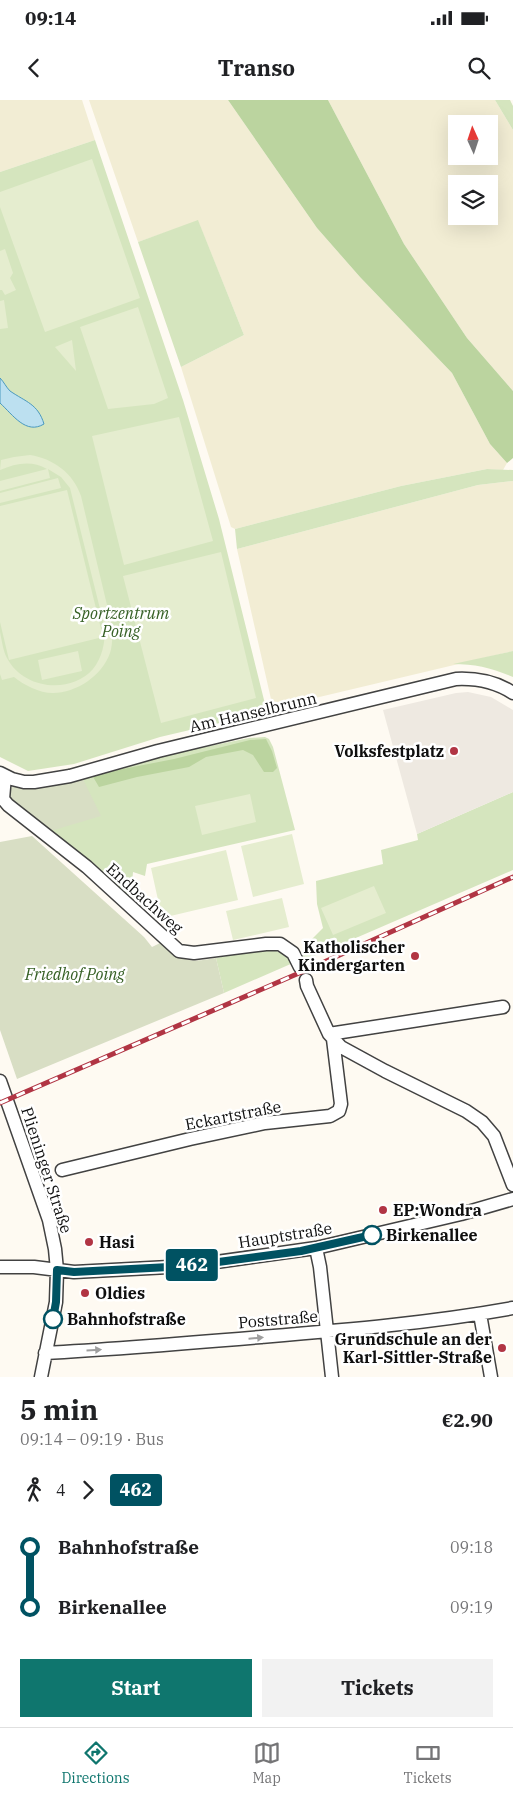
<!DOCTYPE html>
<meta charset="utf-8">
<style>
:root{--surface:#fff;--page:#f2f2f2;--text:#202124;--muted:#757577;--line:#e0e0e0;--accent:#0f766e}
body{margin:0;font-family:"IBM Plex Serif",serif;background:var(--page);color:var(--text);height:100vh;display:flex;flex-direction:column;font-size:19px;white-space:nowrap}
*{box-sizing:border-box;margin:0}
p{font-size:16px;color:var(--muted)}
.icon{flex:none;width:28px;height:28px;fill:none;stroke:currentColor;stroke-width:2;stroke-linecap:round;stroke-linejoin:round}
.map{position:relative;height:1277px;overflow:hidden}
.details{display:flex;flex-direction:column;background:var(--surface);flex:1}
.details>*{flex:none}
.badge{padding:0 10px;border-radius:4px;font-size:18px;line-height:32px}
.needle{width:32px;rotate:357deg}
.buttons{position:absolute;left:448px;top:15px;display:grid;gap:10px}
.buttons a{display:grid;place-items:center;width:50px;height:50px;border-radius:0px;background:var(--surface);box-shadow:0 5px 20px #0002;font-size:25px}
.map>.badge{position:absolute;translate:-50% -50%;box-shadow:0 0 0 2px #fff}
.legs{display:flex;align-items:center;gap:8px;height:55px;padding:0 20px;font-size:16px}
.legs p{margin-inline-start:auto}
.overview{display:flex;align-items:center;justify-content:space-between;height:85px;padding:0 20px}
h1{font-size:28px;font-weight:700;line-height:38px}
.cta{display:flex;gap:10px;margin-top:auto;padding:10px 20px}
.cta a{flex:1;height:58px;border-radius:0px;background:var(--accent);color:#fff;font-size:20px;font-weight:700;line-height:58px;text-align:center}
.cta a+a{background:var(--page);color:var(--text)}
ul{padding:0 20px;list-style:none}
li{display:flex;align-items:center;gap:18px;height:60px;font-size:19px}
li i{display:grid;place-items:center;width:8px;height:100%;margin:0 6px;background:currentColor}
li i::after{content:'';width:12px;height:12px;margin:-6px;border:4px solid;border-radius:50%;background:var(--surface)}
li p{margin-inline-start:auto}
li:first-child i{background:linear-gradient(#0000 50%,currentColor 0)}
li:last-child i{background:linear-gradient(currentColor 50%,#0000 0)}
.status{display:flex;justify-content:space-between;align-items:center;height:35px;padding:0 25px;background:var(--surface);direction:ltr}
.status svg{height:14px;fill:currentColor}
header{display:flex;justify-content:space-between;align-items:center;height:65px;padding:0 20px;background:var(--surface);font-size:22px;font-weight:700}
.tabs{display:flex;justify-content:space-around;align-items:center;height:70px;border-top:1px solid var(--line);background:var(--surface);font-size:14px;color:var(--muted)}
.tabs a{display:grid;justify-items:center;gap:2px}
.tabs .active{color:var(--accent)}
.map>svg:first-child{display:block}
</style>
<div class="status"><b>09:14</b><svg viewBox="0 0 49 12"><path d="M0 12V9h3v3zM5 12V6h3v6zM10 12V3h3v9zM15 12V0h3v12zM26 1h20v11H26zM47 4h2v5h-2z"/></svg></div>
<header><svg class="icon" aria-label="back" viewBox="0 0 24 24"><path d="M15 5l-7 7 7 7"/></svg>Transo<svg class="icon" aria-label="search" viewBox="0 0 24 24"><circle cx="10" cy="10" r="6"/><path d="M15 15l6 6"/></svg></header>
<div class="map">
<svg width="513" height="1277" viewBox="0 0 513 1277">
<rect width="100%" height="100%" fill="#fefaf2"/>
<!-- farmland -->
<path fill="#f2edd4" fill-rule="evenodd" d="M0 0H82L95 40 0 72Z
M89 0H228L317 128 360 177 452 273 490 344 507 363 503 370 487 369 401 386 235 429 231 427 181 267 244 235 198 121 138 142Z
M328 0H495L513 30V291L467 238 404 144ZM456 24H489V56H456ZM456 84H489V116H456Z
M513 381V551L273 608 237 449 478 385Z"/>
<!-- green -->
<path fill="#d5e5be" d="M495 0H510L513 6V30Z
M95 40 183 300 219 419 267 612 160 637 74 664 28 671 0 657V72Z
M198 120 244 235 181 267 138 142Z
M487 369 513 370V381L478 385 237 449 235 429 401 386Z
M513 551V577C492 568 475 564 453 564Z
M265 637 269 639 273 647 295 730 147 764 145 776 133 772 131 796 116 789 45 731 82 677 151 658 249 638Z
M513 692V770L305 860 300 856 305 846 323 828 317 804 316 781 383 764 381 750 418 740 417 734Z
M269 848 284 854 293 863 224 893 216 858Z"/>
<!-- forest -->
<path fill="#bbd49f" d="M228 0H328L404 144 467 238 513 291V358L507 363 490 344 452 273 360 177 317 128Z
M266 639 272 651 277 668 273 672H264L253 655 243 650 206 657 189 667 137 677 99 687 92 675 174 659 250 640Z"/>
<!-- cemetery -->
<path fill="#d8dec4" d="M82 677 101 716 54 730 45 731 8 697 9 690 13 686 24 688Z
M32 736 144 837 152 847 162 842C184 862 187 863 216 858L224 893 17 979 0 930V742Z"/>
<!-- pitch -->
<path fill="#e5edcf" d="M92 59 140 198 45 232 0 107V92Z
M5 149 13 173 10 178 16 190 5 195 2 190H0V151Z
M4 200 8 228 0 229V201Z
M138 207 168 298 154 304 108 309 80 227Z
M72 240 76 271 55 247Z
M179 317 213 441 124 465 92 336Z
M30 355C54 359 73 373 81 396L112 526C112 536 113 544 110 553 102 576 76 593 53 593 39 593 24 585 14 577L2 580 0 574V532C2 541 3 551 7 558 23 589 70 595 93 569 102 558 105 543 105 529L70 388 61 377 48 369 50 378 0 391V381L47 369C32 360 16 363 0 370L1 360 14 357Z
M58 378 61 388 0 403V393Z
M67 390 103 537 9 560 0 522V406Z
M221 452 256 598 161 623 123 476Z
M78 551 82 571 42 580 38 560Z
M250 694 256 722 202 735 195 706Z
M292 734 304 784 253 797 241 746Z
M226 750 238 800 162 818 151 768Z
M374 786 386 813 333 835 321 808Z
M282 798 289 827 233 840 226 811Z"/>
<!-- plaza -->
<path fill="#eee9e1" d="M468 592 491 597 513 610V692L417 734 383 610 456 593Z"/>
<!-- water -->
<path fill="#bce0f0" stroke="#4a99bf" d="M0 278C4 282 6 287 10 291 26 302 38 304 44 324 26 335 13 315 0 303Z"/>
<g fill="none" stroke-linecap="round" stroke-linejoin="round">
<!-- minor casing -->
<g stroke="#424242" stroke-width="15">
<path id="minor" d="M0 673 12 679 24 682H34L70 676 158 651 456 579C477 578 496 582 513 593
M5 676 3 699 8 705 87 767 179 851 194 853 266 844H280L293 853 300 867
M306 880 307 886 329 934 341 947 385 971 466 1011 482 1022 494 1036 513 1085
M329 934 503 907
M0 981 49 1120 55 1149 57 1170 56 1202 41 1277
M62 1070 190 1039 265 1023 330 1016 339 1011 341 1004 333 939
M316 1148 320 1167 332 1277
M0 1167H34L74 1172 188 1166 316 1148 461 1114 513 1099
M480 1214 491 1277
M45 1253C117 1249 189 1243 261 1237 345 1230 430 1223 513 1208"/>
</g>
<!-- minor -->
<use href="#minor" stroke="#fff" stroke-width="12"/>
<!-- rail casing -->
<g stroke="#b13544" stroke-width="5">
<path id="rail" d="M0 1003 313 867 513 777"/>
</g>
<!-- rail -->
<use href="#rail" stroke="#fff" stroke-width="3" stroke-dasharray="9" stroke-linecap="butt"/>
</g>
<!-- one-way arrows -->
<defs><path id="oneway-solid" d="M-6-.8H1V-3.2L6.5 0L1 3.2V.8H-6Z" transform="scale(1.25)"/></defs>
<g fill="#9f9f9f">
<use href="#oneway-solid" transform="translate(256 1238) rotate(-5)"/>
<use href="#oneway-solid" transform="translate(94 1250) rotate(-3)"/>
</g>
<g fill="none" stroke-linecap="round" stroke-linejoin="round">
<!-- line-1 casing -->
<g stroke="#fff" stroke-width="11">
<path id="line-1" d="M53 1219 56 1202 57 1170 74 1172 188 1166 301 1151 372 1135"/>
</g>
<!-- line-1 -->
<use href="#line-1" stroke="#005262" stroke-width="8"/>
</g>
<!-- markers -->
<g fill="#b13544" stroke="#fff" stroke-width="2">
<circle cx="454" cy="651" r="5"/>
<circle cx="415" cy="856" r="5"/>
<circle cx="383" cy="1110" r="5"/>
<circle cx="89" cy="1142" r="5"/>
<circle cx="85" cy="1193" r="5"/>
<circle cx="502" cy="1248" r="5"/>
</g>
<g fill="#fff" stroke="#005262" stroke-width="2.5">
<circle cx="372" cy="1135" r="9"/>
<circle cx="53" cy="1219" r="9"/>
</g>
<g text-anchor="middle" stroke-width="5" stroke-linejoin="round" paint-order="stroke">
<!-- park labels -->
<g font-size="16" font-style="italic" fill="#366025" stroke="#fff">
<text x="121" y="519">Sportzentrum<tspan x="121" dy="18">Poing</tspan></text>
<text x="75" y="880">Friedhof Poing</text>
</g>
<!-- street labels -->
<g font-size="16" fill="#0f0f0f" stroke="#fff">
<text transform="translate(253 612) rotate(-13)" y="6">Am Hanselbrunn</text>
<text transform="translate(145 798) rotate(42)" y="6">Endbachweg</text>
<text transform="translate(233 1015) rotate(-11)" y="6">Eckartstraße</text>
<text transform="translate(47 1070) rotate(72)" y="6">Plieninger Straße</text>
<text transform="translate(285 1135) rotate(-9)" y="6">Hauptstraße</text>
<text transform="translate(278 1219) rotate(-5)" y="6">Poststraße</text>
</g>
<!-- poi labels -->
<g font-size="16" font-weight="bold" fill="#0f0f0f" stroke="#fff" text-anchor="end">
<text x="444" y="657">Volksfestplatz</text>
<text x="405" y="853">Katholischer<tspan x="405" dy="18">Kindergarten</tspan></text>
<text x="393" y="1116" text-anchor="start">EP:Wondra</text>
<text x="99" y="1148" text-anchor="start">Hasi</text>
<text x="95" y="1199" text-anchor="start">Oldies</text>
<text x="492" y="1245">Grundschule an der<tspan x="492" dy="18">Karl-Sittler-Straße</tspan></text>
</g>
<!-- stop labels -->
<g font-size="16" font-weight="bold" fill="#0f0f0f" stroke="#fff" text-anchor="start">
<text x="386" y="1141">Birkenallee</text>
<text x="67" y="1225">Bahnhofstraße</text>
</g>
</g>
</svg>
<div class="buttons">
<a><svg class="needle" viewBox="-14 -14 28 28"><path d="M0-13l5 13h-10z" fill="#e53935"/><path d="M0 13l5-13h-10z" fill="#757577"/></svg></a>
<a><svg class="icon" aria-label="layers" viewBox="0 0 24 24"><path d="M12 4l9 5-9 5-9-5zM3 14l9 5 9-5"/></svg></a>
</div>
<b class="badge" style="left:192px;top:1165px;background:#005262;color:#fff">462</b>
</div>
<section class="details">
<div class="overview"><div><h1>5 min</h1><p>09:14 – 09:19 · Bus</p></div><b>€2.90</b></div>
<div class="legs"><svg class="icon" aria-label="walk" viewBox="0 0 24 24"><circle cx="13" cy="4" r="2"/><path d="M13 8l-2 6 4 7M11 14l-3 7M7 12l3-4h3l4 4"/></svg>4<svg class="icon" aria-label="forward" viewBox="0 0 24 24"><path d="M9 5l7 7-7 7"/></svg><b class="badge" style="background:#005262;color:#fff">462</b></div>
<ul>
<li><i style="color:#005262"></i><b>Bahnhofstraße</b><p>09:18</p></li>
<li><i style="color:#005262"></i><b>Birkenallee</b><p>09:19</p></li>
</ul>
<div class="cta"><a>Start</a><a>Tickets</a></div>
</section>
<nav class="tabs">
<a class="active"><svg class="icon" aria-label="directions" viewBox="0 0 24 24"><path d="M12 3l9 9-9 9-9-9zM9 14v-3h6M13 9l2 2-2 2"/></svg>Directions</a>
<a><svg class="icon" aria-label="map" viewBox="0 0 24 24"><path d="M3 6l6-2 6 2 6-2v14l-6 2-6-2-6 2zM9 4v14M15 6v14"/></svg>Map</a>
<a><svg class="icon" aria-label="tickets" viewBox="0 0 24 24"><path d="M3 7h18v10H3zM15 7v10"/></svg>Tickets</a>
</nav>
